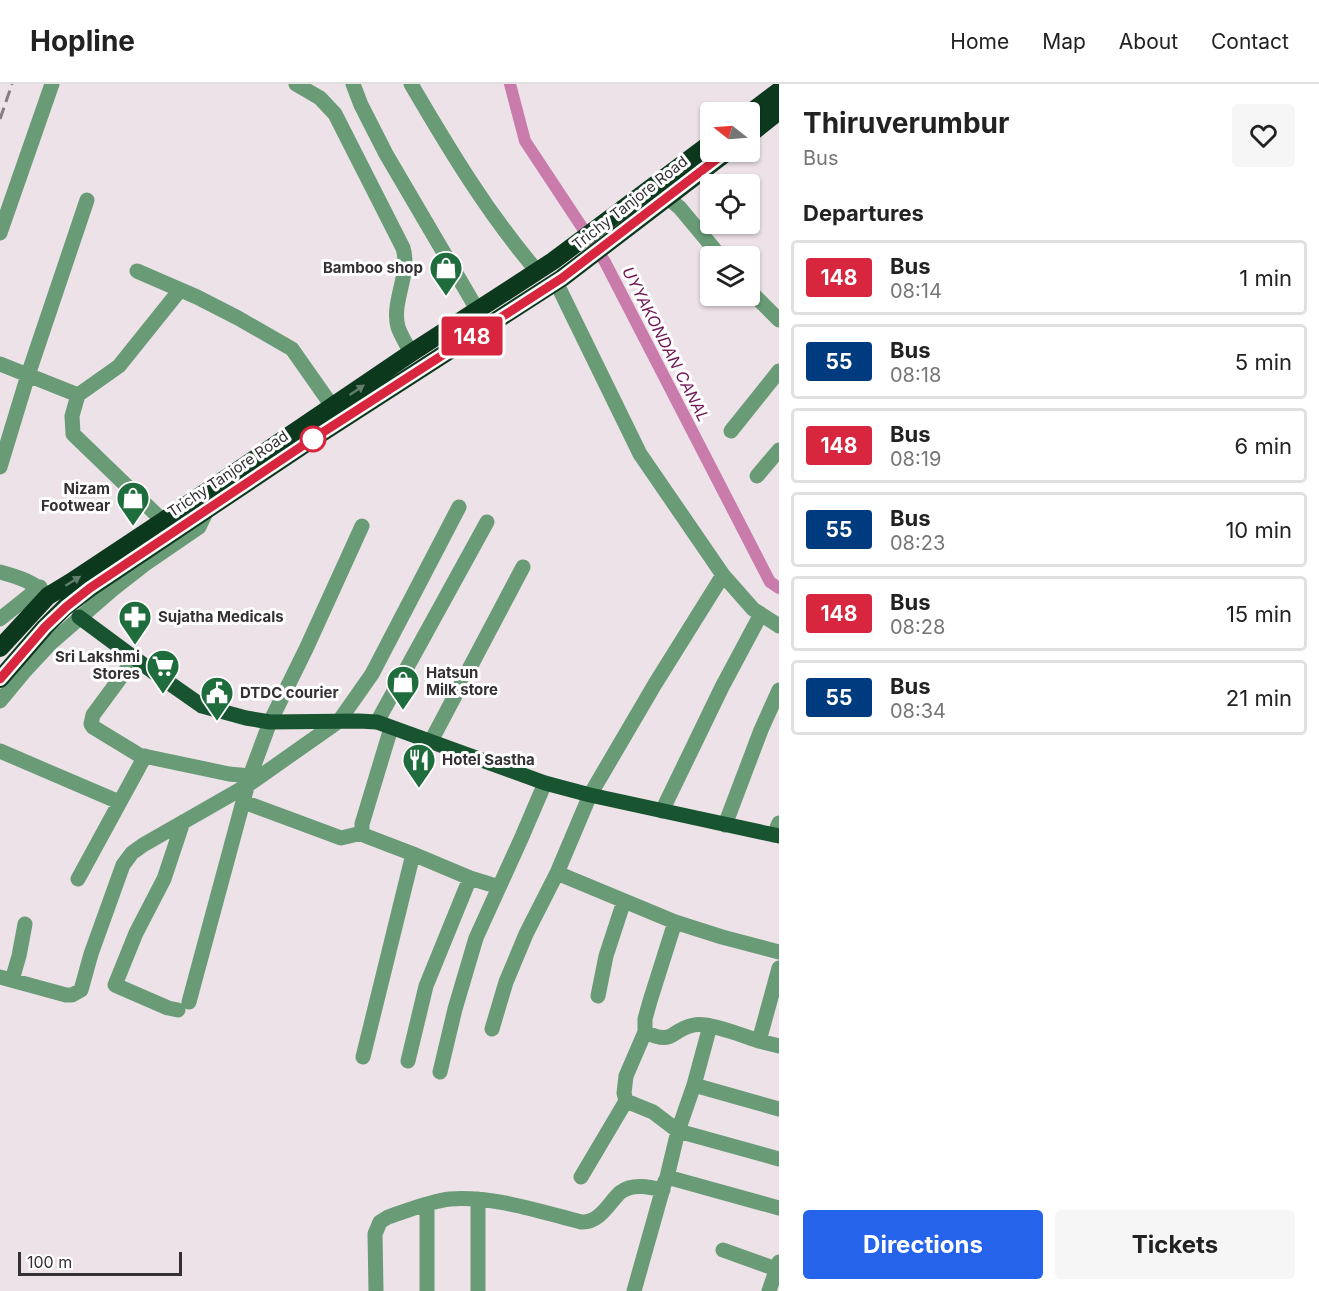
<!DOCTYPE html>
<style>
:root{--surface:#fff;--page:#f6f6f6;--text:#222;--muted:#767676;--line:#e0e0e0;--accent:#2563eb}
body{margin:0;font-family:Inter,sans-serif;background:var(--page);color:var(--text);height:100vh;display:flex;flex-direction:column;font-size:22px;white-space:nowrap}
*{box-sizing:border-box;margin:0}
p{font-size:20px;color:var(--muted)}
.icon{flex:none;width:33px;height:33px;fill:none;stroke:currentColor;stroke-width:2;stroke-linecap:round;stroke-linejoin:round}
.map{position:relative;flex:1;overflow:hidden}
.side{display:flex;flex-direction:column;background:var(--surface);width:540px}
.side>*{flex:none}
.badge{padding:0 12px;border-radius:4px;font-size:21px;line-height:39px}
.needle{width:39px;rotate:287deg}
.controls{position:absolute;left:700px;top:18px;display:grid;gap:12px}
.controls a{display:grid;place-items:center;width:60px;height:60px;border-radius:6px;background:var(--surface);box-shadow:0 2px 4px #0004;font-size:30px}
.scale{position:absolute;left:18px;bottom:15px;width:164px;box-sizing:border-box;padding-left:6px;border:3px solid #343033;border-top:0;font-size:16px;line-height:21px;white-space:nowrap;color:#343033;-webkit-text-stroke:4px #fff;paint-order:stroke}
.map>.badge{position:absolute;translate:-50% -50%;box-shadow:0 0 0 3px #fff}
h2{padding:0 24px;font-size:22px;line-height:54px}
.round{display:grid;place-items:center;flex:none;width:63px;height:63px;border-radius:6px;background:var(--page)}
.summary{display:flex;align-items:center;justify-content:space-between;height:102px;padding:0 24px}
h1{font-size:28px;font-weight:700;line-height:45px}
.action{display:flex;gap:12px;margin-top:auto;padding:12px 24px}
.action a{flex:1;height:69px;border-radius:6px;background:var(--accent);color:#fff;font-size:24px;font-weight:700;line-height:69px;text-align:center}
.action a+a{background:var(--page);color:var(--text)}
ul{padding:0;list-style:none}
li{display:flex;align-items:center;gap:18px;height:75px;margin:0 12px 9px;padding:0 12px;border:3px solid var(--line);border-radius:6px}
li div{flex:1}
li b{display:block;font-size:22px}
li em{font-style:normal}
li .badge{min-width:66px;font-weight:700;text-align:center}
header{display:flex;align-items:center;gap:36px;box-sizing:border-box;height:84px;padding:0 30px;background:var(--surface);border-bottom:2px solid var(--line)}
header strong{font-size:28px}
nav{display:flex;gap:33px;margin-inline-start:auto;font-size:21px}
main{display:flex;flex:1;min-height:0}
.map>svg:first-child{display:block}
</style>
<header>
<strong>Hopline</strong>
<nav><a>Home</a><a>Map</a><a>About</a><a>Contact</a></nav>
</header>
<main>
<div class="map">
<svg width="779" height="1207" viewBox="0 0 779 1207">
<rect width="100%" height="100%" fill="#ede2e8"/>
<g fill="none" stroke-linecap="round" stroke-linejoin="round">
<!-- canal -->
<path stroke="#c97cac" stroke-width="12" d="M510 0 525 57 605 178 770 498 779 504"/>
<!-- minor -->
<path stroke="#699b76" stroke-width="15" d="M296 0 320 14 335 30 403 164C411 190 391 218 398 243 401 252 407 261 411 269
M353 0 361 21 386 70 478 227
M411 0C449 65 488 130 537 187
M667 113 680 124 720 172
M0 149 52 0
M137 187 197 213 238 234 292 265 332 322
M556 198 640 370 723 491 753 525 779 542
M750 207 779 236
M0 280 78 311 72 332 73 350 163 437
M78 311 119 282 180 206
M731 347 779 287
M0 383 28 291 87 116
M757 392 779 366
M0 488C18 493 35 498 48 512
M723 491 655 600 590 711 557 789 675 838 722 853 779 868
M0 535 40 503
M135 574 93 631 91 640 93 643 139 671 229 690 250 692
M0 617 24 588 52 558 113 505 145 480 199 443 207 426
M377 638 487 438
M430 659 523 483
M0 667 119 718
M244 718 341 754 362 749
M662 727 722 603 761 530
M725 741 761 646 779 606
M774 751 779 739
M413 770 470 794 499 803
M78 795 145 672
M675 838 650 917 645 935V948L626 992 624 1009 626 1017 653 1028 678 1047 779 1075
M779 884 759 957 779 962
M0 893 66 911H72L81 906 91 870 123 781 132 769 143 761 248 701 339 637 372 590 459 423
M12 896 19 872 25 840
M598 912 606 872 624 817
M189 918 250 692 270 638 306 565 362 442
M178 926 168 924 115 901 136 849 164 795 183 738
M492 945 506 898 526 850 557 789
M645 948C675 962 669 946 694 941 709 938 743 952 759 957
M363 973 413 770 366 752 362 749V740L391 644
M408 977 426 902 470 794
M440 988 455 925 476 854 521 755 545 699
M694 1001 710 942
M779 1025 694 1001 678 1047 667 1093 779 1124
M581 1093 626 1017
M478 1115V1207
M427 1121V1207
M723 1166 776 1185
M376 1207 375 1150 380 1138 388 1133C406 1127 431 1117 450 1115 494 1112 538 1127 581 1138 596 1139 605 1126 614 1115 615 1114 620 1108 621 1108 632 1099 650 1103 663 1106
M634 1207 665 1097
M769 1207 779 1178"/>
<!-- major -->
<path stroke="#18542f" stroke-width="15" d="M79 533 152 587 202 622 246 634 270 638 359 637 377 638 545 699 590 711 779 752"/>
<!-- highway -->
<path stroke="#0c391d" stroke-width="18" d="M750 29 779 7
M750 50 779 27
M0 564 48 512 71 498 163 437 411 269 553 177 711 59
M0 595 45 543 65 523 90 504 317 352 562 194 727 68"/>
<!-- rail -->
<path stroke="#847d81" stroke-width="3" stroke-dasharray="12 6" stroke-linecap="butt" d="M0 35 12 0"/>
</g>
<!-- one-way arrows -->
<defs><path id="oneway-solid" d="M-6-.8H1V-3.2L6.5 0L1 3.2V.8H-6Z" transform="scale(1.5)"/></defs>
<g fill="#617e6c">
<use href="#oneway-solid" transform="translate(357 306) rotate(-34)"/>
<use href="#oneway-solid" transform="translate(73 497) rotate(-32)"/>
</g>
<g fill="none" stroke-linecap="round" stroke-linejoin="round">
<!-- line casing -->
<g stroke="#fff" stroke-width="14">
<path id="line" d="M0 595 45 543 66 523 90 504 317 352 562 194 726 68"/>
</g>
<!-- line -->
<use href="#line" stroke="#d7263d" stroke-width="9"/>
</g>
<!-- icons -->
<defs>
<g id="shop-pin" transform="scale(1.725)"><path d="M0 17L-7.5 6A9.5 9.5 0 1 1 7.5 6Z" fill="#1f6d3d" stroke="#fff"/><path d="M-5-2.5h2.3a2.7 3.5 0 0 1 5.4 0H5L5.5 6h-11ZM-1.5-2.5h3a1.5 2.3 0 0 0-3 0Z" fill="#fff"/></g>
<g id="pharmacy-pin" transform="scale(1.725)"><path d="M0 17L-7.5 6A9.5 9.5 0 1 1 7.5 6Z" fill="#1f6d3d" stroke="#fff"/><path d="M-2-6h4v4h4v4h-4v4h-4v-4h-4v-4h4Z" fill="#fff"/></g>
<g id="supermarket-pin" transform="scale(1.725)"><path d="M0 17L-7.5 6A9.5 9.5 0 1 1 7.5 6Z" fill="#1f6d3d" stroke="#fff"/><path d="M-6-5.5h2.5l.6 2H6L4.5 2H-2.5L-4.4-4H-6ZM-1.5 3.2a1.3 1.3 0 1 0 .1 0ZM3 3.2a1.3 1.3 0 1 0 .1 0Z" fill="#fff"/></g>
<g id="civic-pin" transform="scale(1.725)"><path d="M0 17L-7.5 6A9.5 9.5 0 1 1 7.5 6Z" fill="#1f6d3d" stroke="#fff"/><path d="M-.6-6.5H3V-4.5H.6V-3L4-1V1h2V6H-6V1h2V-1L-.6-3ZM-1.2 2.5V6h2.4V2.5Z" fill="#fff"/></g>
<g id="restaurant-pin" transform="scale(1.725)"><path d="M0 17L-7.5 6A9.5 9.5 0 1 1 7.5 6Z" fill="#1f6d3d" stroke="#fff"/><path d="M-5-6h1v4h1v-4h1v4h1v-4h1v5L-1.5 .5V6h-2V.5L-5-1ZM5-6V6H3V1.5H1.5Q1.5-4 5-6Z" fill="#fff"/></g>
</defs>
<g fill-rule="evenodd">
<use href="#shop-pin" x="446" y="184"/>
<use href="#shop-pin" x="133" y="414"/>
<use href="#pharmacy-pin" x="135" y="533"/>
<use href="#supermarket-pin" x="163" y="582"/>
<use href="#shop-pin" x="403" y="598"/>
<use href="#civic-pin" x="217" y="609"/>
<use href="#restaurant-pin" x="419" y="676"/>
</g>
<!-- markers -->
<circle fill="#fff" stroke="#d7263d" stroke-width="3" cx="313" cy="355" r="12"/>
<g text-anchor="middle" stroke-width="6" stroke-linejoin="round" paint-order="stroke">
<!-- street labels -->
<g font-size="15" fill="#343033" stroke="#fff">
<text transform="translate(630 119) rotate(-38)" y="5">Trichy Tanjore Road</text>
<text transform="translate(228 390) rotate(-34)" y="5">Trichy Tanjore Road</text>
</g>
<!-- poi labels -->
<g font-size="15" font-weight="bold" fill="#343033" stroke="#fff" text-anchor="start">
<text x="423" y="189" text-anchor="end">Bamboo shop</text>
<text x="110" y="410" text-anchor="end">Nizam<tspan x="110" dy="17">Footwear</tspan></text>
<text x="158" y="538">Sujatha Medicals</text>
<text x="140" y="578" text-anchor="end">Sri Lakshmi<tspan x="140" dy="17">Stores</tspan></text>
<text x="426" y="594">Hatsun<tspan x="426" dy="17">Milk store</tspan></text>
<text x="240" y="614">DTDC courier</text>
<text x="442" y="681">Hotel Sastha</text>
</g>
<!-- water labels -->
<g font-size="16" font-style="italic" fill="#701455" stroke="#fff">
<text transform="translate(666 260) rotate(63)" y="6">UYYAKONDAN CANAL</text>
</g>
</g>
</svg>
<div class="controls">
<a><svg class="needle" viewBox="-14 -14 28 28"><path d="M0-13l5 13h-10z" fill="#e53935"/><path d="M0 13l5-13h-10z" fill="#767676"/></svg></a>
<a><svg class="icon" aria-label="locate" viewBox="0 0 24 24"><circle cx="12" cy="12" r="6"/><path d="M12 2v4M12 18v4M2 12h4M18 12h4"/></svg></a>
<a><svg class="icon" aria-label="layers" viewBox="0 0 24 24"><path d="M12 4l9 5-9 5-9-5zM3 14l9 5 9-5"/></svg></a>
</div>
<div class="scale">100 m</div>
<b class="badge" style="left:472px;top:252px;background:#d7263d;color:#fff">148</b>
</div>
<section class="side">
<div class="summary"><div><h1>Thiruverumbur</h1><p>Bus</p></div><a class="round"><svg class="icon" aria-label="heart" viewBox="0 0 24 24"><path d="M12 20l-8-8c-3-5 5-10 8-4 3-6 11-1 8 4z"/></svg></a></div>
<h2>Departures</h2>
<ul>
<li><span class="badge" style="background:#d7263d;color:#fff">148</span><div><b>Bus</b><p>08:14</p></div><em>1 min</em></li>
<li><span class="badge" style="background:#003b80;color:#fff">55</span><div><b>Bus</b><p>08:18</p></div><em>5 min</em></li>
<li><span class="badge" style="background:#d7263d;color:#fff">148</span><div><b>Bus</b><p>08:19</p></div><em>6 min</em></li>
<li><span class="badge" style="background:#003b80;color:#fff">55</span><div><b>Bus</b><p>08:23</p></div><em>10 min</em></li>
<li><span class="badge" style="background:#d7263d;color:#fff">148</span><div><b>Bus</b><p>08:28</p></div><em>15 min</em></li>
<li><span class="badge" style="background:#003b80;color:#fff">55</span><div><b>Bus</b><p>08:34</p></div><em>21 min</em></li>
</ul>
<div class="action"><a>Directions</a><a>Tickets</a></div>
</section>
</main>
